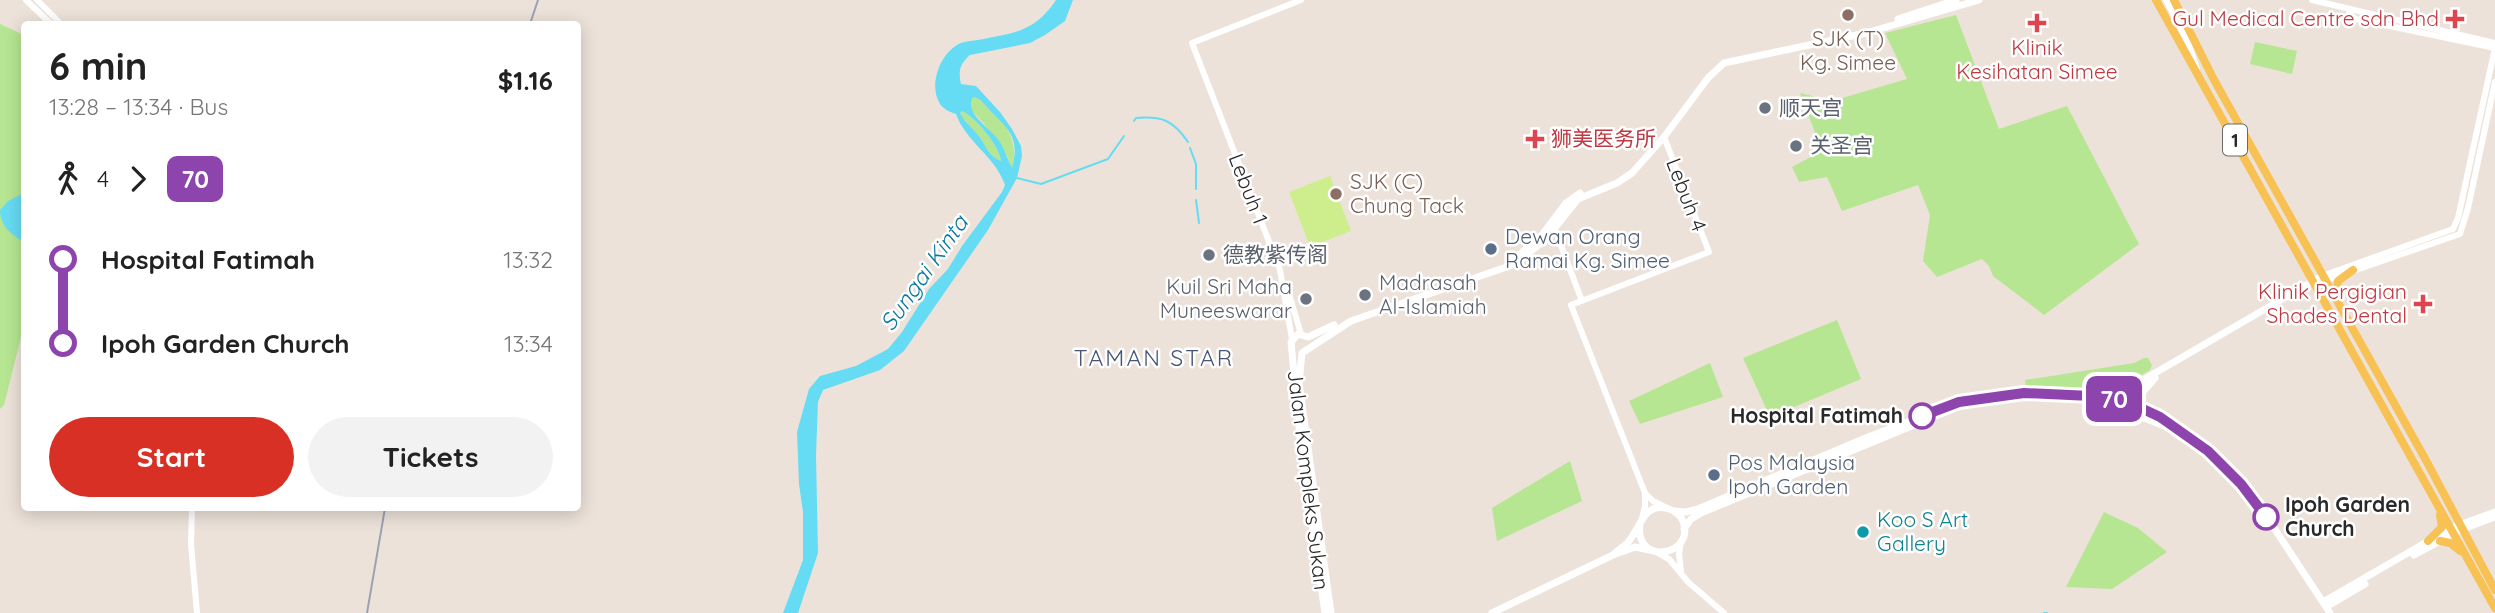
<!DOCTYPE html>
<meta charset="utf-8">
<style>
:root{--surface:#fff;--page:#f2f2f2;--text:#222;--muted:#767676;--accent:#d93025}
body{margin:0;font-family:Quicksand,"Noto Sans SC",sans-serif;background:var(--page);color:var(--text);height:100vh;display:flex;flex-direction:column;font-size:26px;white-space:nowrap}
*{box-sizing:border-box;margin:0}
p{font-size:23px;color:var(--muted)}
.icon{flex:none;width:38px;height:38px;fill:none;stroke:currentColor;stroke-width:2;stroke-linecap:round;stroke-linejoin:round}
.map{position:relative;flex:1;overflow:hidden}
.side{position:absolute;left:21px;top:21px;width:560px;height:490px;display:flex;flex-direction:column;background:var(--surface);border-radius:7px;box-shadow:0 4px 18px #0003}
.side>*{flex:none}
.badge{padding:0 14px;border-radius:10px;font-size:24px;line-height:46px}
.map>.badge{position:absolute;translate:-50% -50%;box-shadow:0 0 0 4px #fff}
.legs{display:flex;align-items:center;gap:10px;height:77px;padding:0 28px;font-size:23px}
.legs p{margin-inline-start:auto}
.headline{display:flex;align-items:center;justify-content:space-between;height:119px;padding:0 28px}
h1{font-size:38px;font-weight:800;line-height:52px}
.primary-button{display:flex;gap:14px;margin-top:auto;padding:14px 28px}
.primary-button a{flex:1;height:80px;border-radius:42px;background:var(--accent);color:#fff;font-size:28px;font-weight:800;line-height:80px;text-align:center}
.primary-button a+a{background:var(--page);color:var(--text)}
ul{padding:0 28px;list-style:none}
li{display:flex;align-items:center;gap:24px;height:84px;font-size:26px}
li i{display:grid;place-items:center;width:10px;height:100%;margin:0 9px;background:currentColor}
li i::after{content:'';width:18px;height:18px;margin:-9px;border:5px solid;border-radius:50%;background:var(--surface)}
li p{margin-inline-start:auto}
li:first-child i{background:linear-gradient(#0000 50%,currentColor 0)}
li:last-child i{background:linear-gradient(currentColor 50%,#0000 0)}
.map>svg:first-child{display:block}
</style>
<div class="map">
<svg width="2495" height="613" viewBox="0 0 2495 613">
<rect width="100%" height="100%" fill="#ece2d9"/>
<!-- green -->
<path fill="#b7e692" d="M1956 15 1999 129 2067 106 2139 244 2044 315 1993 276 1989 266 1982 259 1937 277 1923 261 1930 215 1918 185 1842 211 1827 177 1799 182 1792 167 1822 151 1800 93 1832 101 1907 79 1885 33Z
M0 24 24 35V335L21 337 4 405 0 409Z
M2255 42 2297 51 2292 74 2250 64Z
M972 96C981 98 983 104 990 110 1010 127 1018 143 1012 170L1008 158 984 124 971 110 970 102Z
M962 111C975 117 1000 146 1001 161 988 156 986 145 978 135 972 127 965 123 960 113Z
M1837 320 1861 379 1770 417 1743 358Z
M2144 358H2148L2152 365 2150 370 2133 380 2126 399 2088 391 2026 389 2025 380 2134 363Z
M1710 363 1723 397 1640 424 1629 401Z
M1570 461 1582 501 1497 541 1492 508Z
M2104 512 2138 528 2167 552 2112 589 2066 587Z"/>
<!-- pitch -->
<path fill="#ceee8d" d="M1330 176 1351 231 1310 247 1289 192Z"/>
<!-- water -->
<path fill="#66dcf4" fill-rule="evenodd" d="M1056 0H1073L1065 21 1045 35 1030 43 970 55C960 64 958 70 961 84L976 86 1000 112 1012 129 1021 146 1022 156 1017 178 988 230 904 351 880 370 823 390 818 402 816 455 818 553 798 613H783L803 560V512L799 484 797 432 809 389 820 376 856 366 888 349 902 332 929 289 948 269 962 246 1002 192 1005 185C995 156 966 142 956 114 950 112 942 109 939 102 929 84 940 55 957 45 963 41 971 41 978 40 1013 33 1035 32 1056 0ZM973 97C980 98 981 101 986 106 1006 128 1021 135 1012 168 1008 160 1005 151 1000 142 992 129 963 113 973 97ZM962 111C975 117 1000 146 1001 161 988 156 986 145 978 135 972 127 965 123 960 113Z
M24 193V242C12 235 0 226 0 210L8 201Z"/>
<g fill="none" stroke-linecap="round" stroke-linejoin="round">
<!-- stream -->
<path stroke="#66dcf4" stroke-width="2" d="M1134 121 1136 118C1162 116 1173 120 1188 142
M1190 148 1196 164V189
M1017 178 1041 184 1108 159 1124 136
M1196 200 1199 223
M2044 613H2047"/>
<!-- tertiary -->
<path stroke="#fff" stroke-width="6" d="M26 0 51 24
M37 0 61 24
M2166 0 2189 45 2197 69
M2312 0 2495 43
M2350 9 2349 14 2356 19 2495 48
M1664 137 1709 252 1571 305 1645 493 1653 501 1667 508
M1554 227 1582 301
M2322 276 2453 229 2458 218 2495 48
M2324 281 2460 234 2468 208 2495 82
M1286 284 1301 334
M1292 339 1280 270 1192 43 1301 0
M192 508 191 544 197 613
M1642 518 1645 506V493
M1658 553 1669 559 1688 582 1724 613
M1681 571 1679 554 1681 541"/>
<!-- secondary -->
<path stroke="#fff" stroke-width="7" d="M1898 19 1956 0
M1513 260 1541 236 1566 203 1580 193
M2082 398 2139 416 2177 431
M2129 406 2128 402 2143 380 2322 276
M2146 408 2140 402 2142 393 2155 378
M1674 511 1686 512 1698 509 1868 437 1959 402 2024 393 2109 398 2132 404 2160 417 2208 451 2257 502 2330 613
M1684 529 1691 519 1701 513 1960 406
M1613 555C1618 549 1625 547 1629 541 1640 528 1644 503 1666 508 1673 510 1680 515 1683 521 1696 556 1634 567 1640 524
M2414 555 2463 529 2492 518
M2323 602 2451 528 2495 512
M2326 607 2365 584
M1325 613 1301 448 1291 342 1298 334 1308 337 1334 325
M1331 613 1299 383 1302 353 1351 321 1515 264 1545 240 1578 199 1617 183 1632 173 1664 137 1708 78 1724 63 1866 33 1979 0
M1492 613 1613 555 1635 547 1649 550"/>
<!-- primary -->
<path stroke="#f8c153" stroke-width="8" d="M2156 0 2495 608
M2174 0 2213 78 2428 464 2495 590
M2336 297 2338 281 2353 270
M2428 541 2442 527 2440 515
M2440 541 2450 543 2460 551"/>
<!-- rail -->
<path stroke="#9ca2b4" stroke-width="2" d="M530 24 538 0
M367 613 385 508"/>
</g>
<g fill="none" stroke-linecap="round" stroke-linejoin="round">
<!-- line-1 casing -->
<g stroke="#fff" stroke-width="16">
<path id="line-1" d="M1922 416 1959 402 2024 393 2091 396 2128 402 2160 417 2208 451 2241 484 2266 517"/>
</g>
<!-- line-1 -->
<use href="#line-1" stroke="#8e44ad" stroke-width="10"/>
</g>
<!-- markers -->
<g fill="#8d6e63" stroke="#fff" stroke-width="2.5">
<circle cx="1848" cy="15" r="7"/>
<circle cx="1336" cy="194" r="7"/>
</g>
<g fill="#e0444e" stroke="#fff" stroke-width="2.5">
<path d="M2451.5 8.5h7v7h7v7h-7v7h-7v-7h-7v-7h7z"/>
<path d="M2033.5 12.5h7v7h7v7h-7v7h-7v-7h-7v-7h7z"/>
<path d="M1531.5 128.5h7v7h7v7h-7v7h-7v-7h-7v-7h7z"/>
<path d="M2419.5 293.5h7v7h7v7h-7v7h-7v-7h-7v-7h7z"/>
</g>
<g fill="#6b7280" stroke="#fff" stroke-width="2.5">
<circle cx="1765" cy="108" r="7"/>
<circle cx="1796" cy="146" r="7"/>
<circle cx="1209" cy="255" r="7"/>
<circle cx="1365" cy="295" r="7"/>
<circle cx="1306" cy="299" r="7"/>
</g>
<g fill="#5c6f8a" stroke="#fff" stroke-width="2.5">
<circle cx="1491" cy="249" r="7"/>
<circle cx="1714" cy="475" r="7"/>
</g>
<g fill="#fff" stroke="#8e44ad" stroke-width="3.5">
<circle cx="1922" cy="416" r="12"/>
<circle cx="2266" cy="517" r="12"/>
</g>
<circle fill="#0f9aa8" stroke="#fff" stroke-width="2.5" cx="1863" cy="532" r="7"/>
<g text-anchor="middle" stroke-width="5" stroke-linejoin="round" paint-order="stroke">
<!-- shield labels -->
<rect fill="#fff" stroke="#696969" stroke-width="2" x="2223" y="124.5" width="24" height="31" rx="5"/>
<g font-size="19" font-weight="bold" fill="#292929">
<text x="2235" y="147">1</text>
</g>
<!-- health labels -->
<g font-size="21" fill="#be3a42" stroke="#fff" text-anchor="end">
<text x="2439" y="26">Gul Medical Centre sdn Bhd</text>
<text x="2037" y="55" text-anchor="middle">Klinik<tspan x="2037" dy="24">Kesihatan Simee</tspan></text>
<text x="1551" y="146" text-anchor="start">狮美医务所</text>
<text x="2407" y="299">Klinik Pergigian<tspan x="2407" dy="24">Shades Dental</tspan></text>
</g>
<!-- education labels -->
<g font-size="21" fill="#785e54" stroke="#fff">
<text x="1848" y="46">SJK (T)<tspan x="1848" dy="24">Kg. Simee</tspan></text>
<text x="1350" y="189" text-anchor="start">SJK (C)<tspan x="1350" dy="24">Chung Tack</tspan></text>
</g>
<!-- worship labels -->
<g font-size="21" fill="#5b616d" stroke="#fff" text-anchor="start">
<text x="1779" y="115">顺天宫</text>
<text x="1810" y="153">关圣宫</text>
<text x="1223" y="262">德教紫传阁</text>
<text x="1379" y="290">Madrasah<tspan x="1379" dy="24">Al-Islamiah</tspan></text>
<text x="1292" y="294" text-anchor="end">Kuil Sri Maha<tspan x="1292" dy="24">Muneeswarar</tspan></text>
</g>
<!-- street labels -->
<g font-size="21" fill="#292929" stroke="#fff">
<text transform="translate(1248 189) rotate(69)" y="7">Lebuh 1</text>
<text transform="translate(1686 195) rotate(69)" y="7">Lebuh 4</text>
<text transform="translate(1308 480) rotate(83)" y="7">Jalan Kompleks Sukan</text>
</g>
<!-- service labels -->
<g font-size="21" fill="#4e5e75" stroke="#fff" text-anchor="start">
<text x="1505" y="244">Dewan Orang<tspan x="1505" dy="24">Ramai Kg. Simee</tspan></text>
<text x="1728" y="470">Pos Malaysia<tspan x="1728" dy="24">Ipoh Garden</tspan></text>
</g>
<!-- stop labels -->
<g font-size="21" font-weight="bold" fill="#292929" stroke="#fff" text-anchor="end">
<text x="1903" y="423">Hospital Fatimah</text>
<text x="2285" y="512" text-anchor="start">Ipoh Garden<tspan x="2285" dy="24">Church</tspan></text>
</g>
<!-- culture labels -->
<g font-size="21" fill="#0d838f" stroke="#fff" text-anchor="start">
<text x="1877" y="527">Koo S Art<tspan x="1877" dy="24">Gallery</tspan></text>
</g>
<!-- water labels -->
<g font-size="23" font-style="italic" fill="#06799f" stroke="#fff">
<text transform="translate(924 273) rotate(-55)" y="8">Sungai Kinta</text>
</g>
<!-- neighbourhood labels -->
<g font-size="23" letter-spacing="2" fill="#47557b" stroke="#fff">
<text x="1154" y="366">TAMAN STAR</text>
</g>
</g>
</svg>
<b class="badge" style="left:2114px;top:399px;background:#8e44ad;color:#fff">70</b>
<section class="side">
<div class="headline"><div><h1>6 min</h1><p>13:28 – 13:34 · Bus</p></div><b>$1.16</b></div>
<div class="legs"><svg class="icon" aria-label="walk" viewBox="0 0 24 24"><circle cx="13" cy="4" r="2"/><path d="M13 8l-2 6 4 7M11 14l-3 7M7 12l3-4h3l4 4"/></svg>4<svg class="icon" aria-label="forward" viewBox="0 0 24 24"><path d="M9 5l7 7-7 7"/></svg><b class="badge" style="background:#8e44ad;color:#fff">70</b></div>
<ul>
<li><i style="color:#8e44ad"></i><b>Hospital Fatimah</b><p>13:32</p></li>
<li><i style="color:#8e44ad"></i><b>Ipoh Garden Church</b><p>13:34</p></li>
</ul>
<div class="primary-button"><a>Start</a><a>Tickets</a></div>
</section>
</div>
